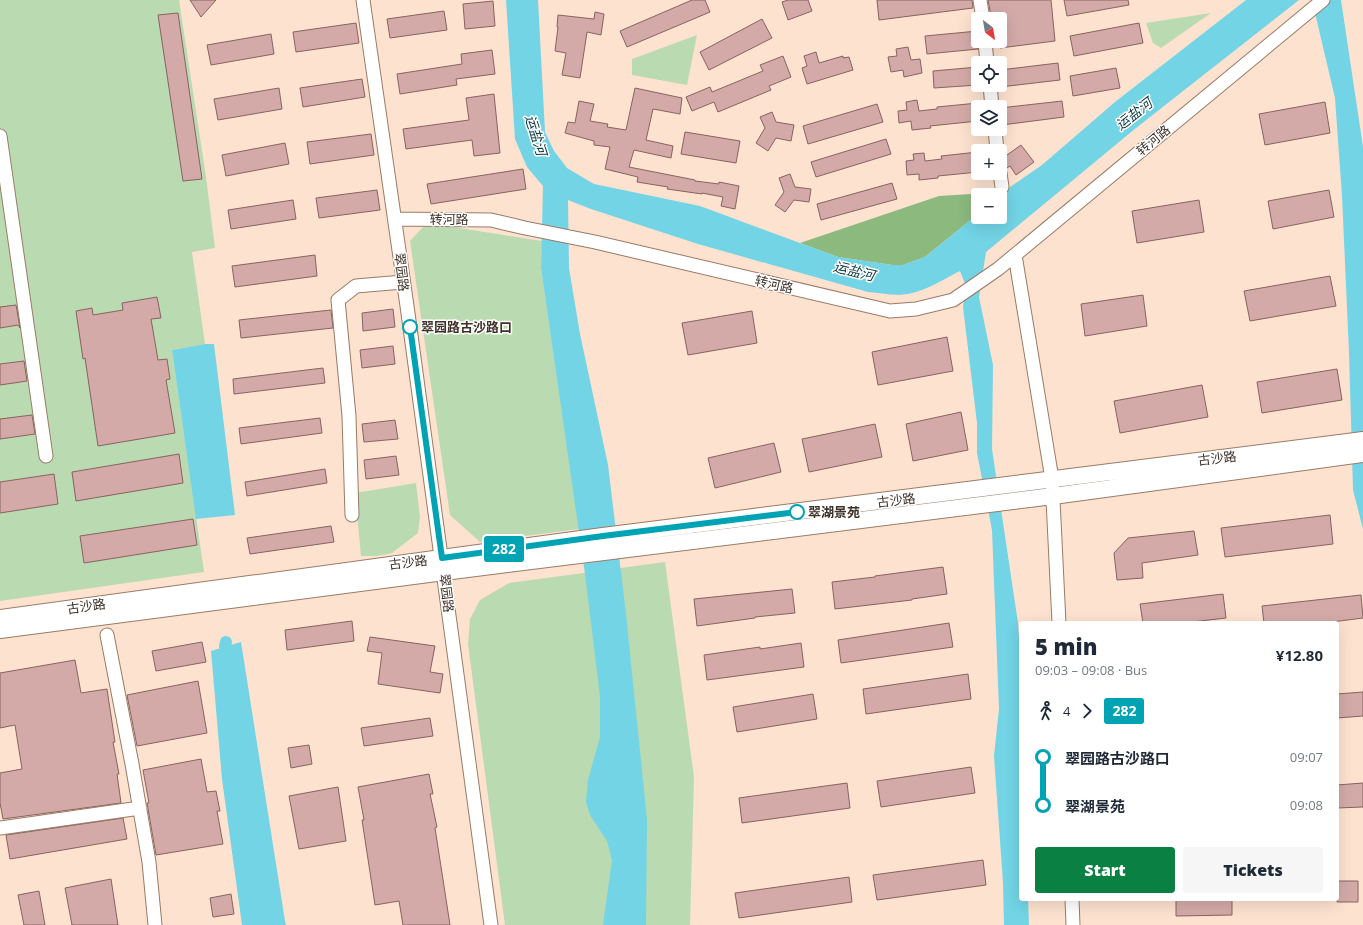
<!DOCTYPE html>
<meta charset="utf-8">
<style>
:root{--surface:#fff;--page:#f6f6f7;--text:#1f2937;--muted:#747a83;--accent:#0b8043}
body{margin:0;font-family:"Open Sans","Noto Sans SC",sans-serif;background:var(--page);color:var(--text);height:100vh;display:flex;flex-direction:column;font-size:15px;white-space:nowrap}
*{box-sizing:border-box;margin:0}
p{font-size:13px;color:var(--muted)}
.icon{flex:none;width:22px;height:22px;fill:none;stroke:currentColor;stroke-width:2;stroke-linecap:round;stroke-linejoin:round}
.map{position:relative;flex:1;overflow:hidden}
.panel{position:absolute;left:1019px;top:621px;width:320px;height:280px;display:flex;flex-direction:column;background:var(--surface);border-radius:4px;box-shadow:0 4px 16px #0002}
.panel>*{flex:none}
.badge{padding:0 8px;border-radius:3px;font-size:14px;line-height:26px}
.needle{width:26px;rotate:149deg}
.tools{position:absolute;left:971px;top:12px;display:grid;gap:8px}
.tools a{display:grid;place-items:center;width:36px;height:36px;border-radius:4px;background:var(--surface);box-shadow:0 4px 16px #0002;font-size:20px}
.map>.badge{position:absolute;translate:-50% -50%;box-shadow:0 0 0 2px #fff}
.legs{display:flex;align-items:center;gap:6px;height:44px;padding:0 16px;font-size:13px}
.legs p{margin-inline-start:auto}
.summary{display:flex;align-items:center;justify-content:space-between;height:68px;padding:0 16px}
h1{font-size:22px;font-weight:800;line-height:30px}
.primary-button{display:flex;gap:8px;margin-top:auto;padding:8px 16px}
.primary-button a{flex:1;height:46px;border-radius:4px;background:var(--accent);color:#fff;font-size:16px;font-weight:800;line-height:46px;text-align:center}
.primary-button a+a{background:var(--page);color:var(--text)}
ul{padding:0 16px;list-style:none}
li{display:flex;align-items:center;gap:14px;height:48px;font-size:15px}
li i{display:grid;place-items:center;width:6px;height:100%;margin:0 5px;background:currentColor}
li i::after{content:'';width:10px;height:10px;margin:-5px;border:3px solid;border-radius:50%;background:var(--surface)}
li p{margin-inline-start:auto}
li:first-child i{background:linear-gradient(#0000 50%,currentColor 0)}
li:last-child i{background:linear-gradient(currentColor 50%,#0000 0)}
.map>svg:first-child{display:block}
</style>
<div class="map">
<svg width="1363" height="925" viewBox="0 0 1363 925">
<rect width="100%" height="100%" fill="#fde2cf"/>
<!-- green -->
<path fill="#badab1" d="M0 0H179L206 177 215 248 192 252 205 344 172 350 204 572 0 601Z
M1211 13 1161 48 1153 43 1146 23Z
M697 35 687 85 632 75V59Z
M423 227H453L542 241 541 268 579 529 480 542 450 515 410 241Z
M416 483 420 517 418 533 392 553 377 556H361L355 493Z
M665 562 694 777 690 925H505L468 644 470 619 480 600 509 583Z"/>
<!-- forest -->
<path fill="#8cb97e" d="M1003 192 999 195H978V214L925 257 903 265H892L838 257 800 243 939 196Z"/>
<!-- water -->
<path fill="#72d4e5" d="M506 0H538L545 132 554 151 567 168 594 184 700 206 838 257 892 265H903L925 257 978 214V217H1000L999 195 1003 192 1042 165 1115 102 1246 0H1299L1136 128 986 252 979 297 993 365 992 449 1018 623 1021 668V899H1028L1029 925H1004L1003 883 994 756 999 709 992 530 977 453V423L963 307 966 286 960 271C944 279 929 289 912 293 898 297 882 293 868 292L698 244 591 209 568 200 569 268 580 334 608 465 626 614 647 820 646 925H603L612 860 607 841 590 815 586 802 588 780 600 737V696L585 574 541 268 543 186 527 167 515 139Z
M1312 0H1341L1363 147V529L1353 490 1349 352 1342 196 1335 98Z
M205 344H214L235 515 196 519 172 350Z
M241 642 285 921 286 925H242L222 779 211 651Z"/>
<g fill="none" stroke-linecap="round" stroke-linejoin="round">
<!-- canal -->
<path stroke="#72d4e5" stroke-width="12" d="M225 646 226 642"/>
</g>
<!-- building -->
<path fill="#d3aaa7" stroke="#886260" d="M190 0H216L201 17Z
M692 0H705L710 12 627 47 620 31Z
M788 0H808L812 11 788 20 782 2Z
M877 0H972L973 8 879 20Z
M988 0H1051L1055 41 1000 48V15L991 16Z
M1064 0H1128L1129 5 1067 16Z
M493 1 495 26 465 29 463 4Z
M444 11 447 30 390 38 387 19Z
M595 12 604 14 601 35 587 32 580 78 562 75 566 53 555 51 558 27H557L558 15 594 19Z
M178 13 202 179 183 181 158 15Z
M762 19 772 38 709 70 700 52Z
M356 23 359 43 296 52 293 32Z
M1139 23 1143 43 1074 56 1070 36Z
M978 31V49L927 54 925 36Z
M271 34 274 54 211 65 207 45Z
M908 47 911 60 920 59 922 73 904 77 903 70 891 72 888 57 897 56 896 49Z
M492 50 495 74 456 79 457 85 400 94 397 74 462 64 461 54Z
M816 52 819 63 843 56V58L849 57 853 70 807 84 802 68 807 66 804 56Z
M783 56 791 77 769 86 771 90 718 112 714 102 692 111 686 97 710 87 712 92 763 71 760 65Z
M1058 63 1060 80 1000 87V70Z
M978 67V85L934 88 933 71Z
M1116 68 1120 88 1073 96 1070 76Z
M362 79 365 97 303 107 300 88Z
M279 88 282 109 218 120 214 99Z
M635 88 682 98 680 114 653 109 646 140 673 146 671 158 634 150 629 167 695 180V181L719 184V182L739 186 735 209 721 206 723 197 702 193V194L667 189 668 187 637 182 638 177 605 169 610 147 594 145V141L565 133 568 122 575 123 579 101 594 104 590 121 608 124 607 127 626 130Z
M494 94 500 153 474 156 472 140 406 149 403 129 469 120 466 98Z
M917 100 919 111 937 109V107L978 103V121L930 126 931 128 912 130 911 121 899 123 898 111 907 110 906 102Z
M1062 101 1064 117 1002 125 1000 123V108Z
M1325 102 1330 133 1265 145 1259 114Z
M877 104 883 122 808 144 803 126Z
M772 112 776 122 794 125 791 141 776 138 768 151 756 143 765 128 760 117Z
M685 132 740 141 736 163 681 154Z
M371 134 374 155 310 164 307 142Z
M886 139 891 154 816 177 811 162Z
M285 143 289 164 226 176 222 155Z
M1021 145 1034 162 1016 175 1010 166 1007 168 1000 160Z
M978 152V172L938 176V178L919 180V174L907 175 906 161 914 160 913 154 924 153 925 161 942 159 941 156Z
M523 169 526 189 431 204 427 184Z
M790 174 795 187 811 189 809 202 794 200 785 212 775 205 784 192 779 178Z
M892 183 897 199 821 220 817 204Z
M377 190 380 210 319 218 316 198Z
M1329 190 1334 217 1273 229 1268 201Z
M293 200 296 219 231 229 228 210Z
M1199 200 1204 232 1137 243 1132 211Z
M315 255 317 276 235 287 232 266Z
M1330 276 1336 306 1250 321 1244 291Z
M1143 295 1147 326 1085 336 1081 304Z
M157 297 161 318 151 319 158 360 167 359 170 379 166 380 175 433 98 446 85 358 83 359 76 311 92 308 93 315 123 310 122 303Z
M16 305 20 328 18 325 0 328V307Z
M393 309 395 327 363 331 362 313Z
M331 310 333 328 241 338 239 320Z
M752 311 757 343 688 355 682 323Z
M947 337 953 371 878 385 872 352Z
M393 346 395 364 362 368 360 350Z
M24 361 27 381 0 385V364Z
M323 368 325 383 234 394 233 379Z
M1337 369 1342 400 1262 413 1257 382Z
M1202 385 1208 417 1120 433 1114 401Z
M961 412 968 450 913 461 906 424Z
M32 415 35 434 0 439V419Z
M320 418 322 433 241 444 239 428Z
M395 420 398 439 364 442 362 424Z
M875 424 882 457 809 472 802 439Z
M774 443 781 472 715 488 708 458Z
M179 454 183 483 76 501 72 472Z
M396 456 399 475 366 479 364 460Z
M325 469 327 483 247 496 245 482Z
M54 474 58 504 0 513V482Z
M1330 515 1333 544 1225 557 1221 528Z
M193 519 197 545 84 563 80 536Z
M331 526 334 542 250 554 247 538Z
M1194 531 1198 555 1142 563 1143 578 1117 580 1114 553 1128 538Z
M943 567 947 594 912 599V600L835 609 832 582 875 577V576Z
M792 589 795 613 755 617V618L697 626 694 599Z
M1223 594 1226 618 1183 623H1143L1140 604Z
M1361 595 1363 618 1324 623H1264L1262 606Z
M352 621 354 641 287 650 285 630Z
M949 623 953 647 841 663 838 640Z
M370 637 435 646 430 672 443 674 440 693 378 684 382 653 367 651Z
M202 642 206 662 156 671 152 651Z
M801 643 804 667 707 680 704 655 760 647V649Z
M75 660 81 693 107 689 115 742H113L119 774H117L121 803 3 819 0 803V773L22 769 15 725 0 728V673Z
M968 674 971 699 866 714 863 689Z
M198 681 207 733 137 746 127 695Z
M1363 692V716L1337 718V694Z
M813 694 817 719 737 732 733 707Z
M430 718 433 736 364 746 361 728Z
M309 745 312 764 291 768 288 748Z
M201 759 207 792 216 791 220 811H217L223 844 156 855 147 803H149L143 770Z
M971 767 975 793 881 807 877 781Z
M429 774 433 794H430L437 827 435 828 450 925H403L399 901 375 905 362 820H364L358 787Z
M847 783 850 808 742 823 739 798Z
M1363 783V807L1337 808V785Z
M338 787 346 841 299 849 289 796Z
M123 818 127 839 10 859 6 835Z
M983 860 986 885 877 900 873 875Z
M849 877 852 902 739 918 735 893Z
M111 879 118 925H72L65 888Z
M1337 881H1358V902H1337Z
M39 891 45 925H24L18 895Z
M231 894 234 914 213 917 210 898Z
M1176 899H1232V915L1176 916Z"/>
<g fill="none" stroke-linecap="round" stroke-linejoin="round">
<!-- minor casing -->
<g stroke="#997b66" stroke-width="15">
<path id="minor" d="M363 0C408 308 451 616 491 925
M980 0 983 19
M985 41 987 63
M990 85 992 107
M995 129 997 151
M0 136 46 456
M1000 173 1002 187
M395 219 491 220 525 228 595 242 890 311 916 309 953 300 998 269 1323 0
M1015 255 1052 479 1059 623
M352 515 349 416 338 300 356 286 403 282
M107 635 132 764 149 862 155 925
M0 828 140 808
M1072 899 1073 925"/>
</g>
<!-- major casing -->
<g stroke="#997b66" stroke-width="18">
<path id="major" d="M0 618 603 536 1363 440
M0 630 444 572 1053 496 1363 454"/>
</g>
<!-- minor -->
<use href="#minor" stroke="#fff" stroke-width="13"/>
<!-- major -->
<use href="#major" stroke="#fff" stroke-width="16"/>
</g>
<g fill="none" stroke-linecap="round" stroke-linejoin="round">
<!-- line-1 casing -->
<g stroke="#fff" stroke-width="9">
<path id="line-1" d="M410 327 442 558 603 536 797 512"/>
</g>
<!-- line-1 -->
<use href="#line-1" stroke="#00a3b4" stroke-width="6"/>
</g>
<!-- markers -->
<g fill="#fff" stroke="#00a3b4" stroke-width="2">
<circle cx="410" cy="327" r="7"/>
<circle cx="797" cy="512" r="7"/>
</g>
<g text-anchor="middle" stroke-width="3" stroke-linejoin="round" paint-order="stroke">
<!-- street labels -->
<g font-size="13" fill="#3e3128" stroke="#fff">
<text transform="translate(1153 140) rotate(-40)" y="5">转河路</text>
<text x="449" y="224">转河路</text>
<text transform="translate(402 272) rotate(83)" y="5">翠园路</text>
<text transform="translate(774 284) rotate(13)" y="5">转河路</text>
<text transform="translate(1217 458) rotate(-7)" y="5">古沙路</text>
<text transform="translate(896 500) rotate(-7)" y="5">古沙路</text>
<text transform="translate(408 562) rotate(-7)" y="5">古沙路</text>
<text transform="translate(447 593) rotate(83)" y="5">翠园路</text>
<text transform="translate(86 606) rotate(-8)" y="5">古沙路</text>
</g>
<!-- stop labels -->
<g font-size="13" font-weight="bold" fill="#3e3128" stroke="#fff" text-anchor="start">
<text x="421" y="332">翠园路古沙路口</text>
<text x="808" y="517">翠湖景苑</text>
</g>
<!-- water labels -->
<g font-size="14" font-style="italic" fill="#0b3a41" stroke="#fff">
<text transform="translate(1134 114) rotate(-38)" y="5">运盐河</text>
<text transform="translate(536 135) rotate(73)" y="5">运盐河</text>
<text transform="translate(854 271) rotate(14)" y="5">运盐河</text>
</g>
</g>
</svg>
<div class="tools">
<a><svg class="needle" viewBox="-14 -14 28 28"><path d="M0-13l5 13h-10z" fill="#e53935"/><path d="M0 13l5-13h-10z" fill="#747a83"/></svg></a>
<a><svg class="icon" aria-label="locate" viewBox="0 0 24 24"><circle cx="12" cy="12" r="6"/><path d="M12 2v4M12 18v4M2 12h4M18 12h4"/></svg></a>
<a><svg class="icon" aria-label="layers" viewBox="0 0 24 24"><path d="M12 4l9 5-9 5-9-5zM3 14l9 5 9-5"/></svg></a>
<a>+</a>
<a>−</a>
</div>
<b class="badge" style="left:504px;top:549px;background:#00a3b4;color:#fff">282</b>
<section class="panel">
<div class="summary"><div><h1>5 min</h1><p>09:03 – 09:08 · Bus</p></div><b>¥12.80</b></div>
<div class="legs"><svg class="icon" aria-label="walk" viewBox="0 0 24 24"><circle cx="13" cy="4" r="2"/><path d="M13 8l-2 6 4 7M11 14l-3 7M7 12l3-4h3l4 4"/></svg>4<svg class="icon" aria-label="forward" viewBox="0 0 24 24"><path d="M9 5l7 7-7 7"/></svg><b class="badge" style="background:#00a3b4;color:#fff">282</b></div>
<ul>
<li><i style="color:#00a3b4"></i><b>翠园路古沙路口</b><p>09:07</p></li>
<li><i style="color:#00a3b4"></i><b>翠湖景苑</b><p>09:08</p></li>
</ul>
<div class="primary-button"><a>Start</a><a>Tickets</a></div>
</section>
</div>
